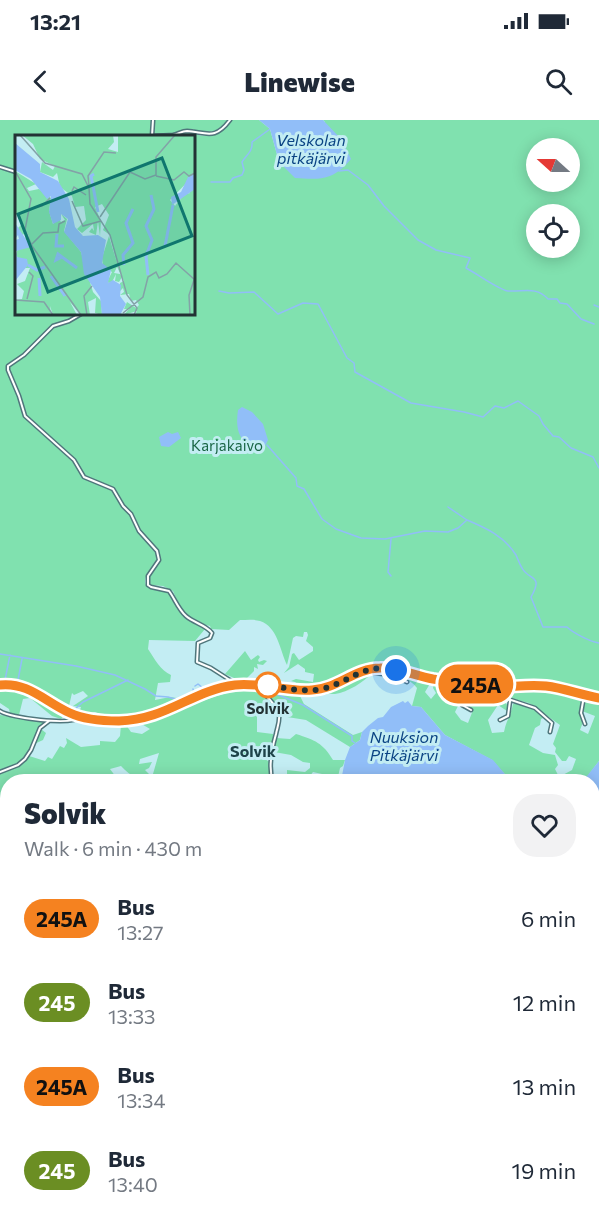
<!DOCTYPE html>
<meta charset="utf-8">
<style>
:root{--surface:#fff;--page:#f2f2f3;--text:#1f2937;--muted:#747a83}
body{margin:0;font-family:Commissioner,sans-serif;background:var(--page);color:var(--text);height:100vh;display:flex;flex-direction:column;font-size:22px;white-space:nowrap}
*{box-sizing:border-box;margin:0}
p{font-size:20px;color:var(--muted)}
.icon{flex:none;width:33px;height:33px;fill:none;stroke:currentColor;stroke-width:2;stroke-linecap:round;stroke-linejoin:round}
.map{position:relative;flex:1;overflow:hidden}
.sheet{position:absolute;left:0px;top:654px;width:600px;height:452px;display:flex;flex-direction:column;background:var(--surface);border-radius:24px 24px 0 0;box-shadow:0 3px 15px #0003}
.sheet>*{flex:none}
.badge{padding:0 12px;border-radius:20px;font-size:21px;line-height:39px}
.needle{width:39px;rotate:291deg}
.fabs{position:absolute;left:526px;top:18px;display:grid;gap:12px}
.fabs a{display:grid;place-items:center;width:54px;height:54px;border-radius:50%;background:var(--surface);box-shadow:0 3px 15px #0003;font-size:30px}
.you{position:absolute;width:30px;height:30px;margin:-15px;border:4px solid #fff;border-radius:50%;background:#1a73e8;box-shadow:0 0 0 9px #1a73e833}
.map>.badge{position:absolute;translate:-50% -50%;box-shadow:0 0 0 3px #fff}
.round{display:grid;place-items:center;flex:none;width:63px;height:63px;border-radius:24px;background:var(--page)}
.headline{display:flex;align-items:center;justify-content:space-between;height:102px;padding:0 24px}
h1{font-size:28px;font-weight:800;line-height:45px}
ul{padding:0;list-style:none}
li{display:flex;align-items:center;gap:18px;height:84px;padding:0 24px}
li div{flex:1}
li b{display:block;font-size:22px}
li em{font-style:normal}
li .badge{min-width:66px;font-weight:700;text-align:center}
.status{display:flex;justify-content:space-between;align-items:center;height:42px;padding:0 30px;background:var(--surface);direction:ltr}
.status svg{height:16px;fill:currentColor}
header{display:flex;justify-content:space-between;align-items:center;height:78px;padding:0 24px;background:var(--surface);font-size:27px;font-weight:800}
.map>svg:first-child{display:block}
</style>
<div class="status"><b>13:21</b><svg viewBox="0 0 49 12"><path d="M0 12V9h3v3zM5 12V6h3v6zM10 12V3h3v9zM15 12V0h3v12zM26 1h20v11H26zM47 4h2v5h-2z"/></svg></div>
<header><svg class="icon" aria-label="back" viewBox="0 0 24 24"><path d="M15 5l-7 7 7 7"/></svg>Linewise<svg class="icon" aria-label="search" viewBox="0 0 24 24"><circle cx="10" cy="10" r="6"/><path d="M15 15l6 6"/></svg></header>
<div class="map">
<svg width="599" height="1105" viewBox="0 0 599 1105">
<rect width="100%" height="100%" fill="#c3edf3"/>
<!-- green -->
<path fill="#80e1af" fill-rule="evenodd" d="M0 0H228C218 12 210 14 194 11V9L188 11C205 21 220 14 231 0H259L270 9 279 42C290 49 301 56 315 58L325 2 323 0H599V576L543 560 496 563 436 555 381 543 352 551 335 562 322 566 301 567 295 562 291 561 296 559 313 562 314 554 305 552V549L298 544 284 553 289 547 292 534 294 533 299 540 313 531V527L306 521 308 515 307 512H304L303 517 296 516 293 518C291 527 289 537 287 545 280 531 278 507 260 501 254 499 246 500 240 500L229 510 211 509 210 506 201 504 186 494 178 483 173 471 163 466 150 465 149 459 150 455 147 454C139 472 157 468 168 471L179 491 186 499 205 509 195 521 149 520 148 529C154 538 161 551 171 555L170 562 158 563 155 580 170 577 183 579 195 572 199 571 200 572 197 575 158 592 124 597H107L95 592 87 593 80 590 81 587 73 586 88 576 83 571 74 575 72 573 69 586 57 581 25 562 0 561ZM16 16H194V194H16ZM537 28H570V62H537ZM537 94H570V128H537Z
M245 531 251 540 258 535 260 537 258 540 259 542 264 540 267 541 263 545 257 544 258 549 254 547V551L243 562 225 554Z
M391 552 431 562 425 572 431 579 436 573 433 568 434 563 449 565 448 570 459 584 455 592 461 600 468 603 473 590 462 583 452 569 453 566 497 571 508 586 507 591 498 585 488 600 492 613 504 612C506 601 511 595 513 584 525 581 536 590 545 597L541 599 540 605 535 608 529 625 543 633 555 635 558 645 555 649 559 657 572 650 576 639 569 636 566 641H562L555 632 556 628 553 624 560 605 529 583 509 578 504 570 535 569 552 571 581 579 580 592 583 602 580 610 588 614 595 596 582 591 584 580 599 582V641L584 661 514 662 510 660 492 640 445 615 421 587 412 586 417 568C410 558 395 555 383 553Z
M366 553H372C364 562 348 572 335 574 332 574 329 573 325 575V573L330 570Z
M7 568 30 572 65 594 61 599 52 596 30 578 23 579 19 595 10 594 9 589 0 583V569Z
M265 568 299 574 304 584 353 615 362 612 360 620 350 627 306 600 281 596 274 582 265 573Z
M240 569 261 570 276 589V593L273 594 266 585 256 584 252 590 257 597V612L273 614V624L267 623 262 626 261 637 270 642 271 661H196L153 654 159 633 140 639 139 644 152 642 149 648 145 650 156 661C140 661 131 657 121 646L110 649 119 661 8 662 7 715 0 723V595L50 602 41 609 46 613 43 620 32 625 26 635 45 641 48 637 52 639 60 626 64 628 67 623 66 618 81 627 100 625V621L115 622 120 616 121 605H126L131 612 142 614 150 609 140 603C174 593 205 578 240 569Z
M296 614C315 620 323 623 333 640H345L343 646 340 648 337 661H331V656L313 652 306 661H287V650L305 652 310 648V643L303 642 291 635 274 632 276 618 290 619Z
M599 796V988L593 992 592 804Z
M0 909 7 921 8 970 0 982Z
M599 991V1105H183L184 1098H592L593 995Z
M0 997 7 1001 8 1098H12L15 1105H0Z
M16 1098H65L44 1105H19Z
M79 1098H154V1105H73L79 1101Z"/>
<!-- water -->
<path fill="#91bef8" d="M259 0H323L341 19 351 39C334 60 321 60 295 58L279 42 270 9Z
M242 287 252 292 263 304 268 320 264 328C239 327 235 310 238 290Z
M168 312 172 314 178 312 181 318 169 327 161 326 159 317Z
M403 581 405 583 408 581 412 586 421 587 445 615 493 640 510 660 514 661H341L345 640 350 627 360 620 362 612 368 606 378 598 383 597 391 587Z
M599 641V796L593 804 592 662 583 661Z
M7 734V846L0 849V735Z"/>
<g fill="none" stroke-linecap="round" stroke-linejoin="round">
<!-- stream -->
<path stroke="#91bef8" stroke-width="1.5" d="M339 51 348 50 368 65 384 86 418 120 436 130 470 138 466 148C476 153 499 170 508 171 524 172 536 166 548 179H557L560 183 567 184 581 199 594 204
M211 62H230L233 58 242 55 244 50 242 42C246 35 253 32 252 22L270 9
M219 171 229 173 254 172 278 194 303 183 318 184 347 238 354 243 355 252 411 283 464 292 483 297 495 286 504 288 518 281 539 296 543 304 553 316 559 317 571 328 593 337 599 348
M594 185 599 187
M267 325 296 358 297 366 304 369 322 399 336 409 361 418 385 419 425 411 448 412 458 408 467 400C486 408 504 416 516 435 518 439 519 443 522 448 529 461 544 454 531 477L543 507H567C573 513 591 522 599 523
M448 387 467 400
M391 419 388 452 391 456
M0 534 76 546 115 555 145 569 156 576 168 577 182 581 194 573 193 569
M10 535 5 560C24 562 37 570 52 580L55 579
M18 560 22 539
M195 566 198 564 203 568 207 567 210 569
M264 569 303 585 352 616V621L355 623
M213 573 236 568 260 569
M74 590 83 582 128 560
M592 812 599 818
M592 1024 599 1022
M412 1098 415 1105
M443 1105 450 1098"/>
<!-- street casing -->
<g stroke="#50767c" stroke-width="5">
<path id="street" d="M152 16 153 0
M154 16C160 15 167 16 173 15 178 14 182 11 187 11 208 13 215 20 230 0
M0 47 16 52
M81 194 69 201 53 206 24 235 8 246V250L19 276 25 296 74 340 84 357 113 369 123 386 131 394 139 411 157 431 159 440 148 456V465L151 467 169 471C175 479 178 489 186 496 194 503 206 505 212 513L210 518 198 523 197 542 211 548 236 564
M372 548 374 553 393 555 407 562
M451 561 450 569 462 585 471 590
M262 567C264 578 277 583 279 595 280 602 277 608 276 614 272 628 268 648 273 662
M500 567 508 579 535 588 552 603 550 612
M584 576 581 593 585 604
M0 591C10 598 71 606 81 597
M500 600 508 596 510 581
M0 652 18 645 25 639 31 630 40 608 49 601
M0 904 8 916
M4 911 8 888
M0 985 8 974
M592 994 599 990
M0 996 8 999
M14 1098 16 1105"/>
</g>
<!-- secondary casing -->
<g stroke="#50767c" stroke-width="8">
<path id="secondary" d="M0 565C29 562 45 582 70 593 85 600 102 601 119 601 166 601 192 571 235 565 261 562 286 572 312 570 335 569 352 550 375 548 395 546 414 556 433 559 454 562 475 566 496 567 513 567 529 564 546 566 564 568 581 575 599 578"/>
</g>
<!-- street -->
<use href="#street" stroke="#fff" stroke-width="2"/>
<!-- secondary -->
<use href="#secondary" stroke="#fff" stroke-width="4.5"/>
</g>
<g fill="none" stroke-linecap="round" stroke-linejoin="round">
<!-- line casing -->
<g stroke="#fff" stroke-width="14">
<path id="line" d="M0 565C29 562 45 582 70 593 85 600 102 601 119 601 166 600 193 570 235 565 261 562 286 572 312 570 337 569 355 548 380 548 398 547 415 556 433 559 454 562 475 566 496 567 513 567 529 564 546 566 564 568 581 575 599 578"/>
</g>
<!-- line -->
<use href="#line" stroke="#f58220" stroke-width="9"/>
<!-- walk -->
<path stroke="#223234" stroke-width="6" stroke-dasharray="0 10.8" d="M268 565H265C284 567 302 573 321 569 350 563 362 542 396 550"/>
</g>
<!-- markers -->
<circle fill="#fff" stroke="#f58220" stroke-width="3" cx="268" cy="565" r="12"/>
<g text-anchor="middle" stroke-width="6" stroke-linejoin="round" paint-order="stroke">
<!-- park labels -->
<g font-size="15" fill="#196544" stroke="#c3edf3">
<text x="227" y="331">Karjakaivo</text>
</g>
<!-- stop labels -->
<g font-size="15" font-weight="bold" fill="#223234" stroke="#c3edf3">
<text x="268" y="594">Solvik</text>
</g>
<!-- water labels -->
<g font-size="16" font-style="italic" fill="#0a4383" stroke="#c3edf3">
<text x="311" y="26">Velskolan<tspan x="311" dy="18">pitkäjärvi</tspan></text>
<text x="404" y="623">Nuuksion<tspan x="404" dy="18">Pitkäjärvi</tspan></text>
</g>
<!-- neighbourhood labels -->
<g font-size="16" font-weight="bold" fill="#1e4349" stroke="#c3edf3">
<text x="253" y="637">Solvik</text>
</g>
</g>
<!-- overview -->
<g transform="translate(15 15)">
<rect width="180" height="180" fill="#c3edf3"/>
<path d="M7 0H98L99 7 93 14 103 17V0H180V39L155 65 160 71 172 56 174 59 176 53 180 54V180H120L122 176 109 180 114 174H109L112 167 121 173 124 170 121 165 116 166 114 159 105 160 109 157 108 153 105 156V148L109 146 102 132 99 138 105 139 107 142 104 147 100 146 101 139 96 149 92 147 97 137 88 131 87 123 94 101 102 128 95 100 88 95 94 80 87 69 80 72 86 86 85 101 83 86 81 100 74 97 77 93 79 96 78 89 67 98 62 94 71 85 69 71 60 72 57 61 45 52 42 38 38 42 25 37 27 27 38 35 40 31 25 24 18 9ZM0 36 21 49 12 53 14 56 24 54 36 63 34 76 38 89 44 84 46 87 50 85 46 79 52 84 49 96 66 117 78 157 86 166 87 180 80 178 81 163 73 167 75 180H66L55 167 62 180H38L35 171 36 180H0V165L7 164 9 156 2 149 10 146 15 133H10L1 120 3 113 15 109 10 103 14 102 12 98 7 100 3 93 8 88 0 78Z" fill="#80e1af"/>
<path d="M0 8 25 29V37L43 46 54 64 60 92 68 101 83 100 91 105 87 128 96 135 93 148 98 145 106 150 105 161 111 169 105 180H87L85 162 69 139 66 117 49 97 53 84 46 79V85L38 89 34 77 36 61 32 64 16 44 0 35ZM180 39V54L157 70 156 62 166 57 173 42ZM0 88 16 112 1 116 2 122 12 124 13 130 0 146V105L4 104 3 100 0 104Z" fill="#91bef8"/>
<path fill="none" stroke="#91bef8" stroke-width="3" d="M79 39 76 41 83 77M42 99 41 111H49M150 111 158 70M47 122 41 125 43 119 62 133M13 130 22 135 30 132M109 130 108 120 118 108 111 88 118 74M133 140 131 121 137 105 131 91 139 74 136 60M36 141 50 161M24 143 25 161"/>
<path fill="none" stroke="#83a2a7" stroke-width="1.5" d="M5 0 30 28 67 39 74 53 75 69 95 100 112 160 122 173 119 180M0 36 16 64 10 95 17 111 66 180M141 41 159 45 169 37 174 41 180 38M74 51 73 41 89 17 101 18M57 56 59 52 71 60M57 66 68 91 86 86M17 73 27 71 35 63M85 82 115 37 130 44 141 40V22L160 0M17 109 28 98 43 97 44 89 50 86M12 164 18 141 14 137M0 165 29 167 38 180M108 178 128 162 133 142 141 137 144 143 152 139 161 128 180 145M72 180 69 161 77 151M175 180 174 160 180 142"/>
<path fill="#0f766e" fill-opacity="0.15" stroke="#0f766e" stroke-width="3" d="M147 23 177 101 33 157 3 79Z"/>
<rect width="180" height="180" fill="none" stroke="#223234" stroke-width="3"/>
</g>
</svg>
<div class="fabs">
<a><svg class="needle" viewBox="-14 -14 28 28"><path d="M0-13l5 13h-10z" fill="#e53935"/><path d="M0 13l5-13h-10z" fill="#747a83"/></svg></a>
<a><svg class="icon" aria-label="locate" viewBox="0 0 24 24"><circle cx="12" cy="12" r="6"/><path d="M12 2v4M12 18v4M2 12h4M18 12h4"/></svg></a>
</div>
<div class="you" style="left:396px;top:550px"></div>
<b class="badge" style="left:476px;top:564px;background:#f58220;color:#111">245A</b>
<section class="sheet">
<div class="headline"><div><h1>Solvik</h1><p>Walk · 6 min · 430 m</p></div><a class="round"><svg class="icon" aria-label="heart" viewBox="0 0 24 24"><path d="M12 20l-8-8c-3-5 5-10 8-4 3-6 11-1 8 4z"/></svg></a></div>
<ul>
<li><span class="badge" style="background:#f58220;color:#111">245A</span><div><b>Bus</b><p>13:27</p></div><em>6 min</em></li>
<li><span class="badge" style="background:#6b8e23;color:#fff">245</span><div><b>Bus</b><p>13:33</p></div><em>12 min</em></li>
<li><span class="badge" style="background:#f58220;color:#111">245A</span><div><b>Bus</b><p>13:34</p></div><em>13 min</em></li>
<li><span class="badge" style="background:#6b8e23;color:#fff">245</span><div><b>Bus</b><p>13:40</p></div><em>19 min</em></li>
</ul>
</section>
</div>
